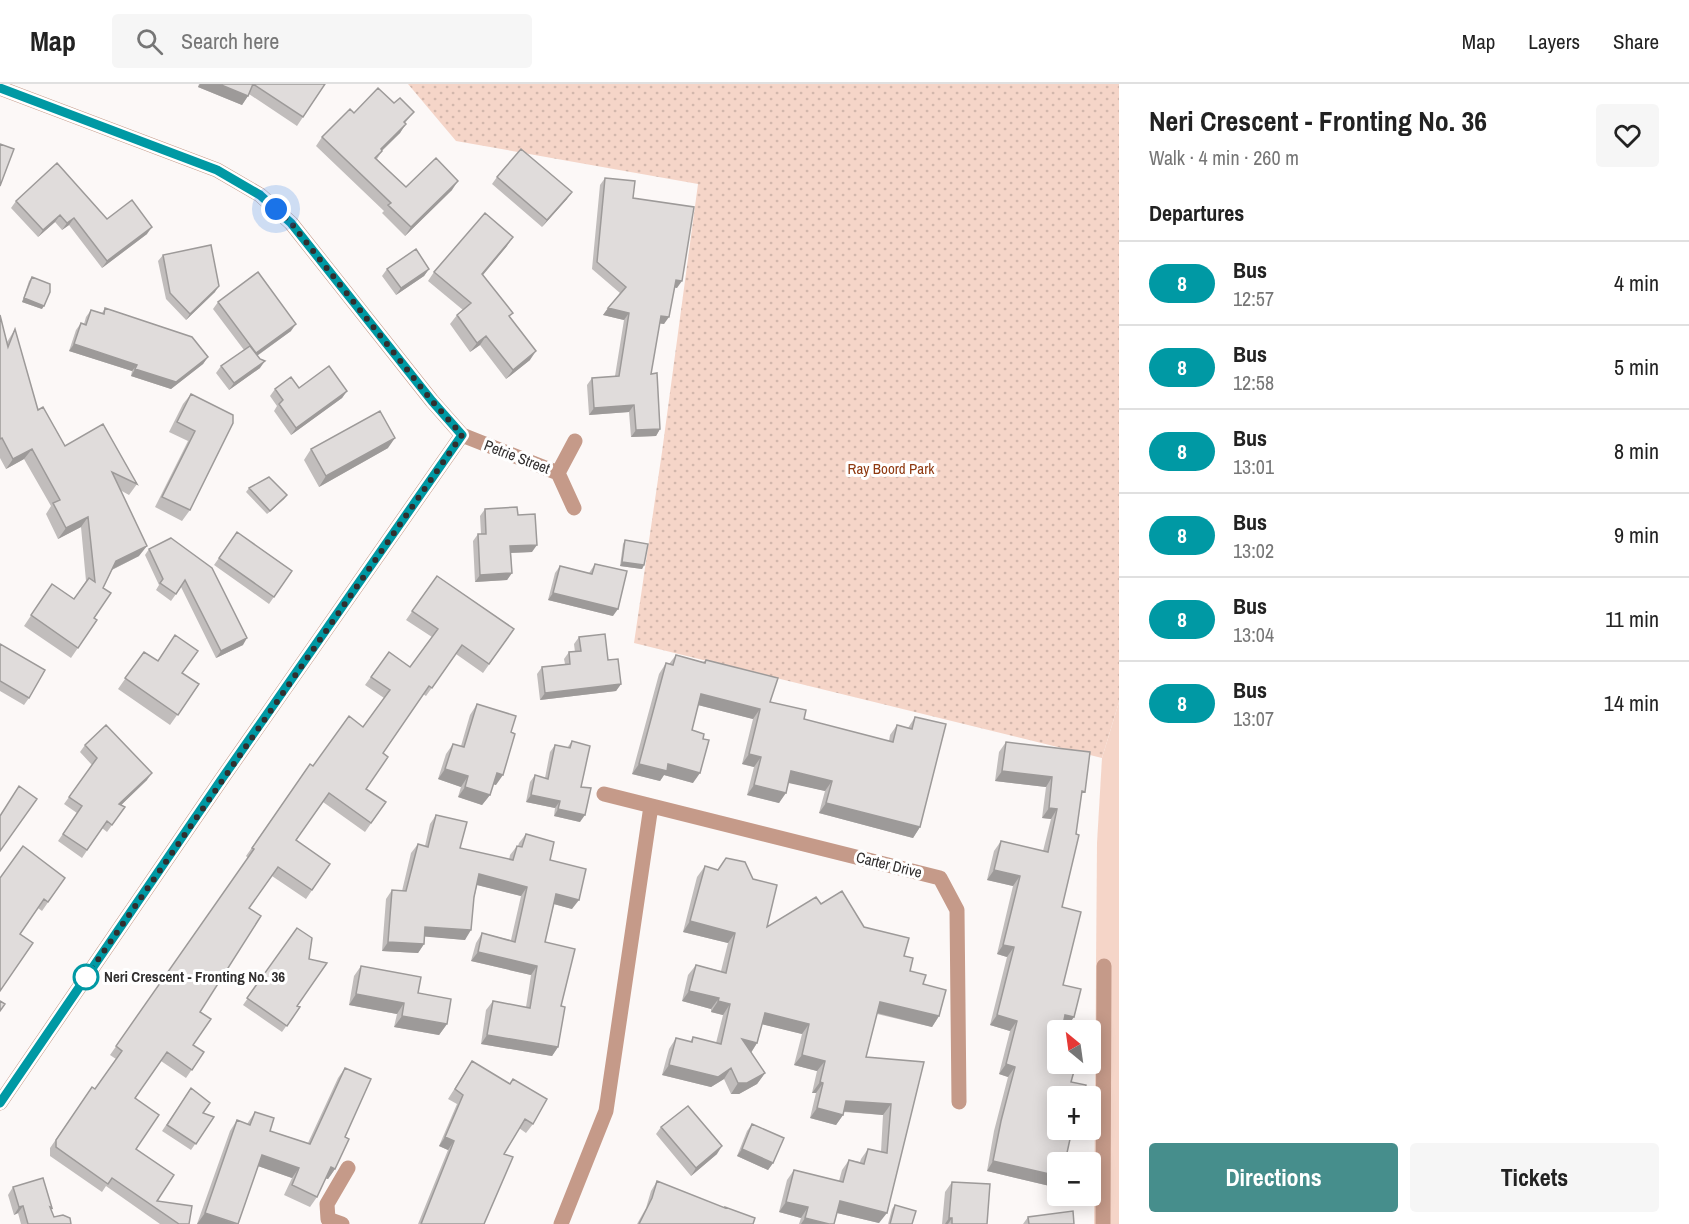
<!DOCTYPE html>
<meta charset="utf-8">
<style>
:root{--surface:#fff;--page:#f6f6f6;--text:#222;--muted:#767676;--line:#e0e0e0;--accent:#468e8c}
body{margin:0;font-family:"Archivo Narrow",sans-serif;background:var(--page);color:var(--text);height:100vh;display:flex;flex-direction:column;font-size:22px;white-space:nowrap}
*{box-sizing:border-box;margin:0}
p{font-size:20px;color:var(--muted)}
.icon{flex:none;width:33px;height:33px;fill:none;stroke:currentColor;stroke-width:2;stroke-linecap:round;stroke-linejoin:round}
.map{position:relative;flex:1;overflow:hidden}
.panel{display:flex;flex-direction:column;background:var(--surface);width:570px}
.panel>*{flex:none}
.badge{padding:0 12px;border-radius:20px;font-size:21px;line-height:39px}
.needle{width:39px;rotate:331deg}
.buttons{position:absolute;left:1047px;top:936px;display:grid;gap:12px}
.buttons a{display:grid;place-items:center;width:54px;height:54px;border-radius:6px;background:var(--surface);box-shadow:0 3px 15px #0003;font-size:30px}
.you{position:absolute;width:30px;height:30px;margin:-15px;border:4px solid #fff;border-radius:50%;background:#1a73e8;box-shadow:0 0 0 9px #1a73e833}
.map>.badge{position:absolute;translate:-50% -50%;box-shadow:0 0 0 3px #fff}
h2{padding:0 30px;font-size:22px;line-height:54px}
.round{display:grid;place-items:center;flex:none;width:63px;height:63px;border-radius:6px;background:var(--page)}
.headline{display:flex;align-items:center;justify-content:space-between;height:102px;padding:0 30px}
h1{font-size:28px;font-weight:700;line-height:45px}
.action{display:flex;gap:12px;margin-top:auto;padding:12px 30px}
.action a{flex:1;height:69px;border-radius:6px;background:var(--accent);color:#fff;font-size:24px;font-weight:700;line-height:69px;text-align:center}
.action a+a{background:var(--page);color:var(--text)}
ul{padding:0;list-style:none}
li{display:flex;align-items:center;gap:18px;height:84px;padding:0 30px;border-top:2px solid var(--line)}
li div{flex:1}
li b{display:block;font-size:22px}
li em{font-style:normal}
li .badge{min-width:66px;font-weight:700;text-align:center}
header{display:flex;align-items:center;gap:36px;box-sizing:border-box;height:84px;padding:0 30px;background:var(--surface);border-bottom:2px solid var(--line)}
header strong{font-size:28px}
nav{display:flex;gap:33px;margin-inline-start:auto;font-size:21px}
.search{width:420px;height:54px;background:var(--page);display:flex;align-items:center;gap:15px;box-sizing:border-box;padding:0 21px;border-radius:6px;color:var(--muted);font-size:22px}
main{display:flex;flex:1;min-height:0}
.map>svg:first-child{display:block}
</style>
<header>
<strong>Map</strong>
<div class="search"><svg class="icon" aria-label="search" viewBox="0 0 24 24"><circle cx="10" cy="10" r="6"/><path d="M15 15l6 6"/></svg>Search here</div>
<nav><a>Map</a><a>Layers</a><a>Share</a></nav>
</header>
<main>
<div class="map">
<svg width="1119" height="1140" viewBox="0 0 1119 1140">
<defs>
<pattern id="park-dots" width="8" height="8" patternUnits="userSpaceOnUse" patternTransform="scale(1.5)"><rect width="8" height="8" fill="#f5d5c8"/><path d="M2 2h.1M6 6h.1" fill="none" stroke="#d2b7ac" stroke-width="1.8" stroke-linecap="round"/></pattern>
</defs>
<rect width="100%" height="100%" fill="#fcf8f7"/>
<!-- park -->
<path fill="url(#park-dots)" d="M408 0H1119V618L1102 674 634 559 662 368 698 100 456 57Z"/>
<!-- pitch -->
<path fill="#f5d5c8" d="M1119 618V1140H1094L1097 759 1102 674Z"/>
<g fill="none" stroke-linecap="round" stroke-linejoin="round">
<!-- minor -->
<path stroke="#c59a89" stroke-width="15" d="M0 4 217 86 260 111 291 139 432 317 462 351 558 389 574 424
M558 389 575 357
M604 710 940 794 957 826 959 1018
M0 1019 221 696 462 351
M342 1140 328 1135 327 1120 348 1084
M561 1140 606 1027 651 722
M1103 1140 1104 882"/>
</g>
<!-- wall -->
<path fill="#c1bdbc" d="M199 0H325L297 42 249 10 242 21 198 3Z
M394 19 414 28 405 39 400 49 382 67 377 75 406 103 452 106 405 152 382 129 384 127 316 62 322 53 354 29Z
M497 93 567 115 542 143 492 100Z
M605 94 633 114 677 204 675 203 664 240 659 239 651 290 660 345 656 352 631 353 629 328 589 331 587 301 592 294 615 292 624 236 603 231 620 209 592 185 600 101Z
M16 117 107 135 147 150 102 184 69 141 62 146 55 138 38 153 11 124Z
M507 162 483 191 510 233 530 276 506 295 480 261 470 268 450 240 457 231 463 226 428 197 434 188Z
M163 171 215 208 186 236 166 215 158 177Z
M387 185H429L424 192 396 211 382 192Z
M32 193 42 225 22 218 29 197Z
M218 218 291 247 257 272 260 284 229 306 216 289 221 282 244 266 213 225Z
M105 224 208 273 203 280 171 305 131 292 132 287 69 267 76 246 81 239 84 240 86 233 91 226 102 229Z
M0 231 7 258 15 245 38 326 65 362 137 400 129 411 120 406 139 472 112 486 103 504 94 534 97 536 71 574 24 542 52 500 74 515 86 497 81 443 58 455 46 430 51 422 24 375 6 385 0 374Z
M299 304 347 307 342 314 291 351 274 327 277 322 270 312 275 305Z
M191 310 233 331 190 426 182 437 155 423 188 357 169 348 183 320Z
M388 364 319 403 304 376 311 365Z
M249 404 287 411 284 415 267 430 246 408Z
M485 425 518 431 532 468 511 469 512 489 507 496 475 498 473 457 478 450H481L480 432Z
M237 448 292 487 269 520 214 481Z
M171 454 243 561 216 574 181 503 171 517 156 506 159 501 145 471 149 465Z
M625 456 644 481 642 485 620 482 623 460Z
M595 480 613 532 548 516 555 489 560 482 589 489Z
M437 492 514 545 483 589 456 570 426 612 423 610 383 669 366 705 386 718 365 748 323 718 296 756 330 780 306 815 272 792 249 824 200 928 193 961 204 968 186 994 161 977 135 1014 136 1065 157 1117 189 1140H160L106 1102 102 1108 50 1072V1064L92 1003 95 1005 116 975 110 971 248 774 246 772 310 680 313 682 363 643 384 614 365 601 389 568 410 583 432 553 406 536Z
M579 553 608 576 621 600 616 607 540 616 537 590 542 583 565 580 564 575 569 568H575L574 560Z
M0 560 29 614 24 621 0 607Z
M144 568 158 577 182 589 199 600 170 641 118 605Z
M676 571 703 578 706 576 770 618 804 635 889 657 890 651 897 641 908 644 915 633 920 743 913 754 819 729 825 707 788 698 779 719 747 711 754 683 742 680 753 635 698 621 692 646 693 699 664 691 660 697 632 690 659 590 666 579 669 580Z
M477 620 496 701 493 700 490 711 482 721 458 713 461 703 438 695 446 670 453 660 461 662 470 631Z
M572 657 581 703 580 738 554 732 555 724 526 718 530 698 535 691 545 694 550 668 555 661 567 664Z
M1006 658 1081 714 1062 823 1063 901 1067 943 1063 942 1056 970 1071 998 1058 1078V1098L1054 1103 987 1087 994 1047 1008 993 999 990 1010 947 990 941 1007 873 997 870 1013 802 987 796 994 767 1001 757 1043 767 1051 735 1042 734 1046 703 995 697 999 668Z
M85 661 147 696 121 721 125 723 107 748 102 744 82 774 58 757 77 729 64 720 92 681 80 668Z
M436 731 460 764 509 776 510 771 517 762H518L519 759 526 750 550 776 572 825 554 820 545 858 561 922 558 963 552 972 481 960 486 926 493 917 526 923 531 891 471 877 476 859 482 849 511 856 521 812 477 801 465 856 424 852V860L418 869 382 867 386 815 392 806 402 807 411 769 418 760 425 762 430 740Z
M705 782 767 843 821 820 864 843 904 872 910 887 923 900 939 932 932 943 877 930 866 973 924 978 879 1139 837 1129 834 1140H799L801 1134 779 1128 787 1096 794 1086 839 1097 842 1086 849 1076 860 1078 861 1075 868 1065 881 1068 883 1031 844 1028 843 1031 836 1041 810 1034 816 1009H812L817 987 794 981 802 950 762 940 757 959 751 969 765 989 757 1000 739 1010H731L724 995 711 1003 662 991 669 965 676 954 690 958 693 953 716 959 723 931 711 928V925L682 917 688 891 696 881 721 887 728 859 683 848 697 793Z
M0 794H65L42 827 38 824 20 850Z
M297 844V922L300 923 282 948 243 921Z
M361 882 418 909 447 940 439 951 394 943 397 930 349 921 354 892Z
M472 977 510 1000 513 995 533 1040 526 1049 519 1044 504 1070 484 1140H485H418L448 1066 439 1062 457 1020 448 1015Z
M345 984V1053L335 1085 328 1095 326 1094 317 1113 310 1123 284 1111 292 1094 258 1082 238 1140H197L230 1047 237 1036 247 1040 255 1028 270 1047 308 1059 338 994Z
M191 1004 203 1029 214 1033 191 1066 162 1047Z
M752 1040 773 1079 768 1086 737 1072 747 1047Z
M661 1043 717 1070 691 1092 656 1050Z
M657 1097 753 1140H637L646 1124 651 1107Z
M952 1098 987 1140H942L945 1108Z
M13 1103 51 1125 54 1133 71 1140H21L18 1129 14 1131 8 1111Z
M895 1121 912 1140H888L892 1125Z
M1028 1133 1074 1140H1023Z"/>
<!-- shaded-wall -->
<path fill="#9d9a99" d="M200 0H219L248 12 242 21 198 3Z
M406 40 400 49 374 74 381 65Z
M458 97 452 106 405 152 411 143Z
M572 108 567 115 542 143 547 136Z
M60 131 55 138 38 153 43 146Z
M74 134 69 141 62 146 67 139Z
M152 143 147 150 102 184 107 177Z
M513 153 507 162 476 199 482 190Z
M429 185 424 192 396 211 401 204Z
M676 196 682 197 677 204 671 203Z
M219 202 215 208 186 236 190 230Z
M24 214 44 222 42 225 22 218Z
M608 224 629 229 624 236 603 231Z
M661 232 669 233 664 240 656 239Z
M296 240 291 247 251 276 256 269Z
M486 252 480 261 470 268 477 259Z
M74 260 137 281 132 287 69 267Z
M536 267 530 276 506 295 513 286Z
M208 273 203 280 171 305 131 292 135 285Z
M265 277 260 284 229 306 234 299Z
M347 307 342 314 291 351 296 344Z
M634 321 629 328 589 331 594 324Z
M660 345 656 352 631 353 636 346Z
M395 354 388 364 319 403 326 392Z
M32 365 24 375 6 385 13 375Z
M287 411 284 415 267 430 270 427Z
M88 433 81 443 58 455 66 444Z
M537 461 532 468 505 469 510 462Z
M147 462 139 472 109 487 116 477Z
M622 478 644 481 642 485 620 482Z
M512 489 507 496 475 498 480 491Z
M553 509 618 525 613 532 548 516Z
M247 554 243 561 216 574 221 567Z
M621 600 616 607 540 616 545 609Z
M701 610 760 625 753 635 694 620Z
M749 670 761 673 754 683 742 680Z
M639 680H668L700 689 693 699 664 691 660 697 632 690Z
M445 685 468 692 461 703 438 695Z
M791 687 832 697 825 707 784 698Z
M1002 687 1052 693 1046 703 995 697Z
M152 689 147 696 115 727 119 720Z
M497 689 503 691 496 701 489 699Z
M754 701 786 709 779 719 747 711Z
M465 703 490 711 482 721 458 713Z
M531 711 560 717 555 724 526 718Z
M826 719 920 743 913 754 819 729Z
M1049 724 1057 725 1051 735 1042 734Z
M558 725 585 731 580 738 554 732Z
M994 786 1020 792 1013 802 987 796Z
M479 790 527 803 521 812 473 800Z
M556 810 579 816 572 825 550 819Z
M690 837 735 849 728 859 683 848Z
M425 843 471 846 465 856 418 852Z
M388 858 424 860 418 869 382 867Z
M1003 861 1014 863 1007 873 997 870Z
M478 868 537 882 531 891 471 877Z
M689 907 719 914 711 925 682 917Z
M356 910 404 919 397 930 349 921Z
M718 917 730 920 723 931 711 928Z
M880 918 939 932 932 943 873 928Z
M765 929 809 940 802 950 757 939Z
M997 931 1017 937 1010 947 990 941Z
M1065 931 1074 933 1067 943 1058 941Z
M402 932 447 940 439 951 394 943Z
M487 951 558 963 552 972 481 960Z
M742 955 757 959 750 970Z
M802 971 825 977 817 987 794 981Z
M1006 980 1015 983 1008 993 999 990Z
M669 981 731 984 724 995 711 1003 662 991Z
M765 989 757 1000 739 1010H731L738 999Z
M820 998 823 999 816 1009H812Z
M846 1017 891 1020 883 1031 839 1027Z
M817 1024 843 1031 836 1041 810 1034Z
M445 1053 454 1057 448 1066 439 1062Z
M722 1062 717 1070 691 1092 696 1084Z
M742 1065 773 1079 768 1086 737 1072Z
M262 1071 299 1084 292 1094 255 1081Z
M993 1077 1058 1092V1098L1054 1103 987 1087Z
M331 1083 335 1085 328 1095 324 1094Z
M840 1117 887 1129 879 1139 833 1128Z
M786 1118 808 1123 801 1134 779 1128Z
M23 1122 18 1129 14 1131 19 1123Z
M205 1129 236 1140H197Z
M805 1134 829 1140H801Z
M949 1134H952L948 1140H945Z"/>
<!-- building -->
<path fill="#e0dcdb" stroke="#9d9a99" stroke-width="1.5" d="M219 0H253L248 12Z
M253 0H325L303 33Z
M378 4 394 19 400 14 414 28 404 38 406 40 381 65 382 67 375 74 406 103 436 74 458 97 411 143 388 121 391 119 322 53 350 25 354 29Z
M0 60 14 65 0 102Z
M521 65 572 108 547 136 497 93Z
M57 79 107 135 132 116 152 143 107 177 74 134 67 139 60 131 43 146 16 117Z
M605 94 635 97 633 114 694 123 682 197 676 196 669 233 661 232 651 290 657 289 660 345 636 346 634 321 594 324 592 294 619 292 629 229 608 224 626 203 597 178Z
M485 129 513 153 482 190 513 229 509 232 536 267 513 286 486 252 477 259 457 231 471 219 434 188Z
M211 161 219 202 190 230 170 209 163 171Z
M416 165 429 185 401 204 387 185Z
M258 188 296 240 256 269 218 218Z
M32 193 50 200V208L44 222 24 214Z
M105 224 192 253 208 273 176 298 135 285 137 281 74 260 81 239 86 241 91 226 104 230Z
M0 231 8 263 15 245 38 326 43 323 65 362 103 340 137 400 112 388 147 462 116 477 103 504 111 509 94 534 97 536 78 564 31 531 52 500 74 515 89 494 95 498 88 433 66 444 53 419 60 416 32 365 13 375 2 354 0 355Z
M250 262 260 275 265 277 234 299 221 282Z
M329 282 347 307 296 344 279 320 283 316 275 305 291 293 299 304Z
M191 310 233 331V339L190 426 162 413 195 347 177 338Z
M380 327 395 354 326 392 311 365Z
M269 393 287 411 270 427 249 404Z
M517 423 518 431 535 430 537 461 510 462 512 489 480 491 478 450H486L485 425Z
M237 448 292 487 274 513 219 474Z
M171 454 212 484 247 554 221 567 185 496 176 510 160 499 163 495 149 465Z
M625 456 648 460 644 481 622 478Z
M595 480 627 487 618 525 553 509 560 482 592 490Z
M437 492 514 545 489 580 462 561 432 604 429 602 383 669 388 673 366 705 386 718 371 739 329 709 296 756 330 780 312 806 278 783 249 824 261 832 200 928 211 935 193 961 204 968 192 986 167 968 135 1014 159 1031 136 1065 174 1091 157 1117 192 1122 189 1140H179L112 1094 108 1100 56 1063V1056L92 1003 95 1005 122 967 116 962 254 765 252 764 310 680 313 682 349 632 363 643 390 606 371 593 389 568 410 583 438 545 412 527Z
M605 550 608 576 618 575 621 600 545 609 542 583 570 580 569 568 581 567 579 553Z
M175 551 198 567 182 589 199 600 178 631 125 594 144 568 158 577Z
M0 560 45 586 29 614 0 597Z
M676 571 705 579 706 576 778 594 770 618 806 626 804 635 893 658 897 641 912 645 915 633 946 640 920 743 826 719 832 697 791 687 786 709 754 701 761 673 749 670 760 625 701 610 692 646 704 650 703 655 709 656 700 689 668 680 667 687 639 680 666 579 673 581Z
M477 620 516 632 511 648 515 650 503 691 497 689 490 711 465 703 468 692 445 685 453 660 464 663Z
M106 641 152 689 119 720 125 723 112 741 107 737 87 766 63 750 82 722 69 713 97 674 85 661Z
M572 657 590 662 581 703 591 704 585 731 558 725 560 717 531 711 535 691 548 695 555 661 570 664Z
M1006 658 1090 668 1085 708 1082 707 1076 750 1079 751 1062 823 1081 828 1063 901 1081 905 1074 933 1065 931 1062 946H1058V963L1056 970 1058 971V980H1076L1071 998 1086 1001 1083 1012H1058V1046H1072L1065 1078H1058V1092L993 1077 1001 1037 1015 983 1006 980 1017 937 997 931 1014 863 1003 861 1020 792 994 786 1001 757 1048 768 1057 725 1049 724 1052 693 1002 687Z
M19 702 37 715 0 767V732Z
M436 731 467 738 460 764 513 776 517 762 522 763 526 750 554 758 550 776 586 785 579 816 556 810 545 858 575 865 561 922 565 923 558 963 487 951 493 917 530 924 537 882 478 868 482 849 515 858 527 803 479 790 474 813 471 846 425 843 424 860 388 858 392 806 406 807 418 760 428 763Z
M23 762 65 794 48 818 44 815 20 850 33 859 0 907V794Z
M726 774 745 778 753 795 777 801 767 843 816 813 821 820 842 807 864 843 909 854 904 872 913 874 910 887 926 891 923 900 946 906 939 932 880 918 866 973 924 978 887 1129 840 1117 834 1140H829L805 1134 808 1123 786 1118 794 1086 843 1098 849 1076 864 1080 868 1065 887 1069 891 1020 846 1017 843 1031 817 1024 823 999 820 998 825 977 802 971 809 940 765 929 757 959 742 955 765 989 747 999H738L731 984 718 993 669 981 676 954 692 958 693 953 721 960 730 920 718 917 719 914 689 907 696 881 726 889 735 849 690 837 705 782 718 786Z
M297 844 312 854 309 875 327 879 297 922 300 923 287 942 247 914Z
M361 882 421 893 418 909 451 915 447 940 402 932 404 919 356 910Z
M0 917 5 920 0 927Z
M472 977 510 1000 513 995 547 1015 533 1040 525 1035 504 1070 513 1073 484 1140H485H421L454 1057 445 1053 463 1011 455 1005Z
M345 984 371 995 345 1053 349 1055 335 1085 331 1083 317 1113 292 1101 299 1084 262 1071 238 1140 205 1129 237 1036 250 1041 255 1028 274 1034 270 1047 310 1060Z
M191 1004 210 1019 203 1029 214 1033 196 1060 167 1041Z
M688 1022 722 1062 696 1084 661 1043Z
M752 1040 784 1054 773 1079 742 1065Z
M43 1094 52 1124 50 1123 54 1133 63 1131 70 1134 71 1140H28L23 1122 19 1123 13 1103Z
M657 1097 725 1124V1123L755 1134 753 1140H639L652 1114Z
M952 1098 990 1100 987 1140H952V1134H949Z
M895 1121 916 1127 912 1140H890Z
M1073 1127 1074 1140H1029L1028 1133Z"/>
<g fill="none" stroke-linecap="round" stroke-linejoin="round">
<!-- line casing -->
<g stroke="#fff" stroke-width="14">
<path id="line" d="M0 4 217 86 260 111 291 139 432 317 462 351 221 696 0 1019"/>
</g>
<!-- line -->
<use href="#line" stroke="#0099a4" stroke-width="9"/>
<!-- walk -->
<path stroke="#312f2f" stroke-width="6" stroke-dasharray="0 10.8" d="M86 893 462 351 432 317 291 139 276 125"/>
</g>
<!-- markers -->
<circle fill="#fff" stroke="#0099a4" stroke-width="3" cx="86" cy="893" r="12"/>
<g text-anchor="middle" stroke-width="6" stroke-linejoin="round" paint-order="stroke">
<!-- street labels -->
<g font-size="15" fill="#312f2f" stroke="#fff">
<text transform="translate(517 373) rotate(21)" y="5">Petrie Street</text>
<text transform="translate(889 781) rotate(14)" y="5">Carter Drive</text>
</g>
<!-- park labels -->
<g font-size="15" fill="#8e3910" stroke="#fff">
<text x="891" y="390">Ray Boord Park</text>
</g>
<!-- stop labels -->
<g font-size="15" font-weight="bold" fill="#312f2f" stroke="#fff" text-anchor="start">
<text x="104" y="898">Neri Crescent - Fronting No. 36</text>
</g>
</g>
</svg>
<div class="buttons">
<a><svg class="needle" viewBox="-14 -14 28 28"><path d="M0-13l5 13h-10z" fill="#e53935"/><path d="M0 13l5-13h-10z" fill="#767676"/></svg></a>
<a>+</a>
<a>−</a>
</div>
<div class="you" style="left:276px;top:125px"></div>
</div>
<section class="panel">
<div class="headline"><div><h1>Neri Crescent - Fronting No. 36</h1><p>Walk · 4 min · 260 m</p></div><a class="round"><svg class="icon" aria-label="heart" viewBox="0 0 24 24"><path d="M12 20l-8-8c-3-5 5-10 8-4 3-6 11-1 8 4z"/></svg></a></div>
<h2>Departures</h2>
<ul>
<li><span class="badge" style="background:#0099a4;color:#fff">8</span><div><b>Bus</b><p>12:57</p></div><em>4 min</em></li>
<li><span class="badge" style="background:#0099a4;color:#fff">8</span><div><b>Bus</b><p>12:58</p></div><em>5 min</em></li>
<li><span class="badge" style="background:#0099a4;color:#fff">8</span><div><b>Bus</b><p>13:01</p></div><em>8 min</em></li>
<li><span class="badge" style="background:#0099a4;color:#fff">8</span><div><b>Bus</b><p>13:02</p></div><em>9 min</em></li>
<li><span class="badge" style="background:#0099a4;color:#fff">8</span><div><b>Bus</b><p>13:04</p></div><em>11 min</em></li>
<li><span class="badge" style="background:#0099a4;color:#fff">8</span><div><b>Bus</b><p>13:07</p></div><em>14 min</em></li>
</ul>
<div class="action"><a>Directions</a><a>Tickets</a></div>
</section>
</main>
